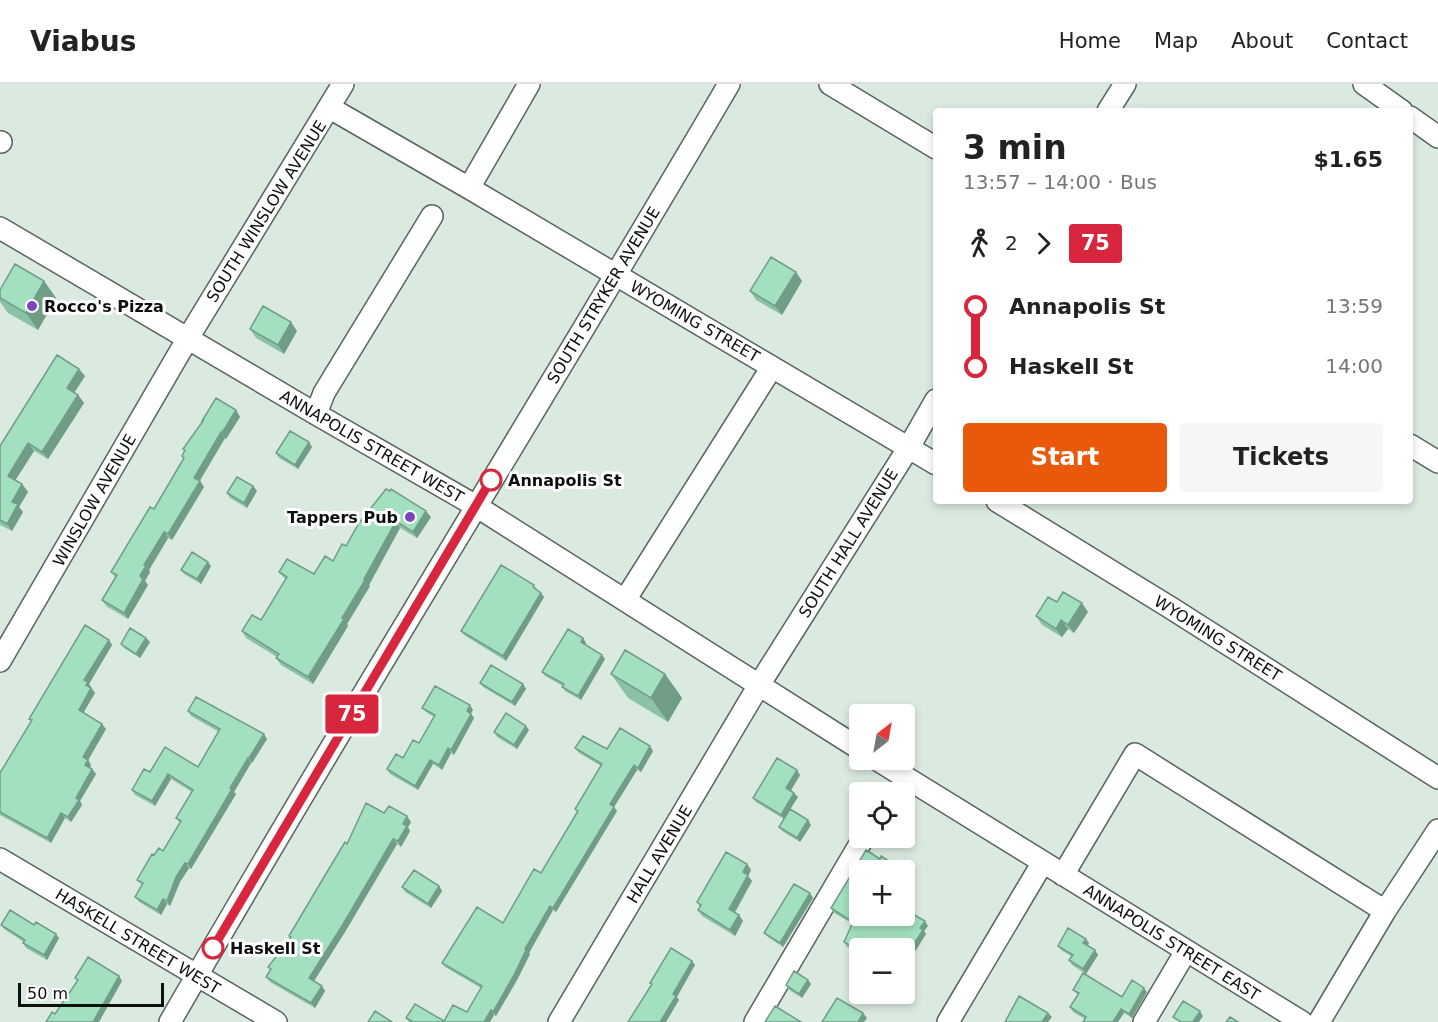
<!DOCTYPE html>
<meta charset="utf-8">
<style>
:root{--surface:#fff;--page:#f6f6f6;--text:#222;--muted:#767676;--line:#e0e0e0;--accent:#ea580c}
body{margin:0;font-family:"DejaVu Sans",sans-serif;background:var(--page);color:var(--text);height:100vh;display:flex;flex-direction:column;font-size:22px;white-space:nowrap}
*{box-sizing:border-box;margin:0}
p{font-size:20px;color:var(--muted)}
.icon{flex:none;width:33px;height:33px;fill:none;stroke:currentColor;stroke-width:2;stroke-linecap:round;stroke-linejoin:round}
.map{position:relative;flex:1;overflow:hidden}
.drawer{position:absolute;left:933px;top:24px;width:480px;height:396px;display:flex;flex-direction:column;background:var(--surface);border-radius:6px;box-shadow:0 3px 9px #0003}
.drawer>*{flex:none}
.badge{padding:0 12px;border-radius:4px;font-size:21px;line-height:39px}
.needle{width:39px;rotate:31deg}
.controls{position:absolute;left:849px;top:620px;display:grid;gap:12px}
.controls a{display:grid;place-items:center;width:66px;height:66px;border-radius:6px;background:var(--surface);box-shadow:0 3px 9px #0003;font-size:30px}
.scale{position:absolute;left:18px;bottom:15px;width:146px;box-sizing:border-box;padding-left:6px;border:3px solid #0c110e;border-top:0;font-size:16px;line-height:21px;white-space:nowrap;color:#0c110e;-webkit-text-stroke:4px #fff;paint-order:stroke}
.map>.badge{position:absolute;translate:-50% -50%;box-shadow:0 0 0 3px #fff}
.legs{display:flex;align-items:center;gap:9px;height:66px;padding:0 30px;font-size:20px}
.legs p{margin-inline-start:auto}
.headline{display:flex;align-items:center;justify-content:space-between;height:102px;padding:0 30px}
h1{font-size:33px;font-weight:800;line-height:45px}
.button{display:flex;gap:12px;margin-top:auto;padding:12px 30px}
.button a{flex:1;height:69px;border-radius:6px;background:var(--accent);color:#fff;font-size:24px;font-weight:800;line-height:69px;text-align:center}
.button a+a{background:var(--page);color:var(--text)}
ul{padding:0 30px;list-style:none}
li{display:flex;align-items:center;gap:21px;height:60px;font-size:22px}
li i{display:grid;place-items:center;width:9px;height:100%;margin:0 8px;background:currentColor}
li i::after{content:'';width:15px;height:15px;margin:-8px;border:4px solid;border-radius:50%;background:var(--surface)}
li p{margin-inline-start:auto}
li:first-child i{background:linear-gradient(#0000 50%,currentColor 0)}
li:last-child i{background:linear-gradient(currentColor 50%,#0000 0)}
header{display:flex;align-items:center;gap:36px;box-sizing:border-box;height:84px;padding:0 30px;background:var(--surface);border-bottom:2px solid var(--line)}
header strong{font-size:28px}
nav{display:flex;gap:33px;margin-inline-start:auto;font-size:21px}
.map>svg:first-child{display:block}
</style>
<header>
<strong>Viabus</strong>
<nav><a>Home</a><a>Map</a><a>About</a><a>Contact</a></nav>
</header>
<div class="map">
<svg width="1438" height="938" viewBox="0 0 1438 938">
<rect width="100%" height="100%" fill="#dbeae1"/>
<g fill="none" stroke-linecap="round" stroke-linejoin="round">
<!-- minor casing -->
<g stroke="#57655d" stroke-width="24">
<path id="minor" d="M830 0 936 64
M1364 0 1402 27
M330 24 469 104 936 380
M1108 27 1125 0
M1410 33 1438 53
M0 58H1
M469 104 529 0
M0 144 316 330 476 422 860 665
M316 330 324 309 432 132
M1410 361 1438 378
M997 417 1171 524 1438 694
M625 516 772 283
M0 577 188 254 343 0
M876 675 1302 938
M0 775 276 938
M1063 791 1135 670 1385 827
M170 938C352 622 545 314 729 0
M559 938 759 601 909 363 936 316
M755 938 864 753
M948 938 1043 778
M1144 938 1186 867
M1319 938 1385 827 1438 746"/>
</g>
<!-- minor -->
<use href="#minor" stroke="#fff" stroke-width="21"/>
</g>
<!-- wall -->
<path fill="#8bc1a4" d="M44 197 56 214 38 246 8 229 0 218V206Z
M802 197 782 231 756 216 750 207Z
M250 245 297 247 284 270 256 254Z
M85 292 74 309 78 311 84 319 48 375 34 367 15 396 22 400 28 408 19 423 23 428 12 447 0 441V362Z
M236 326 240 333 226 355 225 354 199 397 204 403 172 456 168 454 149 486 150 488 145 497 148 501 128 535 106 522 102 516 115 493 111 488 154 425 184 375 182 372 184 367 183 365Z
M312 363 298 385 279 374 276 369Z
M253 402 257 407 247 424 230 414 227 409Z
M431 433 417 454 400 444 369 501 370 502 347 540 348 542 313 600 281 581 276 574 277 573 246 554 242 547 261 536 286 496 279 488 314 490 333 477 346 462 359 439Z
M211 482 201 500 184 490 181 486Z
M534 501 537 506 544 513 506 577 464 551 461 547Z
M1057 518 1088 528 1074 549 1068 545 1062 553 1042 541 1036 532Z
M146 554 150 558 140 574 124 564 121 560Z
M583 554 586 559 585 560 605 575 581 616 565 607 563 602 545 592 542 588Z
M109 556 112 561 89 600 95 609 83 629 106 645 88 676 91 681 90 684 92 685 96 690 80 717 82 721 71 738 65 734 51 759 0 731V689L31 637 29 635Z
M611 590H665L682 614 668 638 628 614Z
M480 599 523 600 526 605 515 622 483 603Z
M422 624 473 626 471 629 474 634 454 671 451 669 442 686 433 680 418 706 390 690 387 685 403 674 419 659 434 633 426 628Z
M188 627 267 655 252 679H251L234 708 236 710 191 785 189 784 180 798 170 822 167 820 161 831 139 818 135 813 142 801 137 796 154 771 163 767 180 739 176 734 192 708 171 695 155 722 135 711 132 706 150 688 198 683 219 648 191 632Z
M529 646 517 665 497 653 494 648Z
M575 664 653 667 641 688 637 686 614 723 617 727 556 828 553 826 529 869 530 870 517 896 496 932 494 931 490 938H409L406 934 444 937 467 928 481 904 445 883 442 879 503 839 541 789 578 728 575 725 601 682 579 669Z
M800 691 791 706 798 713 790 725 811 741 800 758 782 747 779 743 784 735 756 718 753 714Z
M384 729 411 738 408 743 410 747 401 763 397 760 345 848 314 897 325 907 315 924 270 898 266 893 270 886 268 883 291 853 289 852 347 760Z
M747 780 751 786 748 792 752 797 735 829 739 831 743 837 735 852 702 832 698 826 700 823 697 818Z
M439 802 442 807 431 824 405 808 402 803Z
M810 809 813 814 783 863 768 853 764 849Z
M831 824 860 831 928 842 924 847 926 850 909 877 904 874V864H860V869L847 863 844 858 853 840 834 829Z
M1 841 59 854 47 876 26 864 23 859 24 858 4 845Z
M1089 859 1088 862 1098 871 1086 890 1072 881 1069 876 1071 872 1061 866 1058 862Z
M811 900 802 914 789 906 786 901Z
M1073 906 1122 913 1147 908 1132 934 1124 929 1085 935 1073 928 1070 923 1078 911Z"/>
<!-- shaded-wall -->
<path fill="#719d86" d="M796 188 802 197 782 231 775 222Z
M44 197 56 214 38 246 26 229Z
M291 238 297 247 284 270 278 261Z
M79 285 85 292 72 312 67 304Z
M78 311 84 319 48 375 42 368Z
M236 326 240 333 226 355 222 349Z
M221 348 225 354 198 400 194 394Z
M309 358 312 363 298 385 295 381Z
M28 359 34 367 13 400 8 392Z
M200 397 204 403 172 456 168 450Z
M22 400 28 408 19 423 23 428 12 447 7 440 12 418Z
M253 402 257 407 247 424 244 419Z
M426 427 431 433 417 454 413 448Z
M396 437 400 444 369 501 370 502 347 540 348 542 313 600 308 593Z
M164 448 168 454 149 486 150 488 145 497 148 501 128 535 124 529 144 481Z
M208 478 211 482 201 500 197 495Z
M541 509 544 513 506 577 503 572Z
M1082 519 1088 528 1074 549 1068 541Z
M1061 536 1068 545 1062 553 1056 545Z
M146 554 150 558 140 574 136 570Z
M583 554 586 559 584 562 581 558Z
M109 556 112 561 89 600 91 603 89 606 86 601 84 596Z
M602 571 605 575 581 616 578 612Z
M665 590 682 614 668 638 651 614Z
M523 600 526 605 515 622 512 618Z
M91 604 95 609 82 631 79 626Z
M470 621 473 626 470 631 467 627Z
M471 630 474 634 454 671 451 666Z
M102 640 106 645 87 678 83 673Z
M526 642 529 646 517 665 514 661Z
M264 650 267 655 252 679 249 674Z
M650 662 653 667 641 688 638 684Z
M448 664 451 669 442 686 439 681Z
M248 674 251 679 234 708 236 710 191 785 188 780Z
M88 676 91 681 88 686 85 681Z
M430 676 433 680 418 706 415 702Z
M634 681 637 686 614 723 617 727 556 828 553 824 610 720Z
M92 685 96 690 80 717 82 721 71 738 68 733 76 714Z
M797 686 800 691 790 708 786 704Z
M168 690 171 695 155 722 152 717Z
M794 709 798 713 784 735 781 731Z
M61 729 65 734 51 759 47 754Z
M407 732 411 738 408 743 410 747 401 763 398 757 403 740Z
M808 736 811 741 800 758 797 754Z
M393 755 397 760 345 848 312 900 309 894Z
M185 779 189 784 180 798 170 822 167 817 176 793Z
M747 780 751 786 748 792 752 797 733 831 729 825 743 788Z
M439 802 442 807 431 824 428 820Z
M810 809 813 814 783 863 780 859Z
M163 815 167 820 161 831 157 826Z
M550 822 553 826 529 869 530 870 517 896 496 932 493 928 525 865Z
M739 831 743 837 735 852 730 846Z
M925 837 928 842 924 847 926 850 909 877 906 872Z
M56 850 59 854 47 876 44 871Z
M1086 855 1089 859 1086 863 1083 859Z
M1095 866 1098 871 1086 890 1083 885Z
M692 877 695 881 677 913 679 916 666 938H660L673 910Z
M119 892 122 897 99 938H93Z
M808 896 811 900 802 914 799 910Z
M322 902 325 907 315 924 311 919Z
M1144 904 1147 908 1132 934 1129 930Z
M1121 925 1124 929 1118 938H1113Z
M491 926 494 931 490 938H484Z
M1200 927 1203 932 1199 938H1193Z
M863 929 867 934 864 938H858Z
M1048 929 1052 933 1048 938H1042Z"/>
<!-- building -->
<path fill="#a2e0bf" stroke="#719d86" stroke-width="1.5" d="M771 173 796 188 775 222 750 207Z
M15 180 44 197 26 229 0 214V206Z
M263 222 291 238 278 261 250 245Z
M57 271 79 285 67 304 78 311 42 368 28 359 8 392 22 400 12 418 18 420 7 440 0 436V362Z
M216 314 236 326 222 349 221 348 194 394 200 397 168 450 164 448 144 481 146 482 140 492 143 495 124 529 102 516 117 491 111 488 150 423 154 425 184 374 182 372 185 366 183 365 203 337H202Z
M290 347 309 358 295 381 276 369Z
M237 393 253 402 244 419 227 409Z
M386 405 390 407 391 405 426 427 413 448 396 437 364 495 365 496 342 534 344 535 308 593 276 574 279 570 242 547 252 531 261 536 287 493 279 488 287 475 314 490 325 472 333 477 342 460 346 462 359 439Z
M192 468 208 478 197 495 181 486Z
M501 481 534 501 533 503 541 509 503 572 461 547Z
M1063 508 1082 519 1068 541 1061 536 1056 545 1036 532 1048 513 1057 518Z
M85 541 109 556 84 596 88 598 86 601 91 604 79 626 102 640 83 673 88 676 85 681 92 685 76 714 79 716 68 733 61 729 47 754 0 728V689L32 636 29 635Z
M130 544 146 554 136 570 121 560Z
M568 545 583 554 581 558 602 571 578 612 562 603 564 600 542 588Z
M625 566 665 590 651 614 611 590Z
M491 581 523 600 512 618 480 599Z
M435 602 470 621 467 627 471 630 451 666 448 664 439 681 430 676 415 702 387 685 396 670 403 674 413 656 419 659 435 631 422 624Z
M196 613 264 650 249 674H248L230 704 232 705 188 780 185 779 176 793 167 817 163 815 157 826 135 813 143 799 137 796 152 770 154 771 159 764 163 767 181 737 176 734 193 706 168 690 152 717 132 706 144 685 150 688 165 663 198 683 220 645 188 627Z
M506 629 526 642 514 661 494 648Z
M620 644 650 662 638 684 634 681 610 720 614 723 553 824 550 822 525 865 526 866 514 891 493 928 491 926 484 938H413L406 934 415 920 444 937 453 921 467 928 482 902 442 879 477 823 503 839 534 785 541 789 578 727 575 725 602 680 575 664 583 652 607 665Z
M777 674 797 686 786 704 794 709 781 731 753 714Z
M366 719 384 729 389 722 407 732 403 740 407 742 398 757 393 755 342 842 309 894 322 902 311 919 266 893 271 885 268 883 291 853 289 852 324 793 345 758 347 760Z
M790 725 808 736 797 754 779 743Z
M866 766 880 775 881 772 903 786H860V831H904V825L925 837 920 844 923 846 906 872 904 871V864H860V867L844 858 853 838 831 824Z
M726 768 747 780 743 788 748 791 729 825 739 831 730 846 698 826 701 821 697 818Z
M414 786 439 802 428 820 402 803Z
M794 800 810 809 780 859 764 849Z
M10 826 34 841 36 838 56 850 44 871 23 859 25 856 1 841Z
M1068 844 1086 855 1083 859 1095 866 1083 885 1069 876 1073 871 1058 862Z
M671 864 692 877 673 910 676 912 660 938H628L652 900 650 899Z
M88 873 119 892 93 938H46L52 928 55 930 78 896 75 894Z
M794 887 808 896 799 910 786 901Z
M1083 889 1122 913 1132 896 1144 904 1129 930 1121 925 1113 938H1083L1086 933 1070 923 1079 909 1073 906Z
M1019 912 1048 929 1042 938H1005Z
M837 914 863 929 858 938H822Z
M1183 917 1200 927 1193 938H1181L1173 933Z
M775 922 801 938H765Z
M375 927 392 938H368Z
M1230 933 1238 938H1226Z"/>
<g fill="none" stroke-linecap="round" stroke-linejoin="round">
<!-- line-1 casing -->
<g stroke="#fff" stroke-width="14">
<path id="line-1" d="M213 864 491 396"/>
</g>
<!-- line-1 -->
<use href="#line-1" stroke="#d7263d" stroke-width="9"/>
</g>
<!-- markers -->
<g fill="#7946bd" stroke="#fff" stroke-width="2">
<circle cx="32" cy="222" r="6"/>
<circle cx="410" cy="433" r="6"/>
</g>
<g fill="#fff" stroke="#d7263d" stroke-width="3">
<circle cx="491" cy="396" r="10"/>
<circle cx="213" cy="864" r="10"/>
</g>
<g text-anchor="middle" stroke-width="6" stroke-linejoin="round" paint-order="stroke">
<!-- street labels -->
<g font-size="16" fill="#0c110e" stroke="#fff">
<text transform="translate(266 127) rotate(-58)" y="6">SOUTH WINSLOW AVENUE</text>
<text transform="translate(603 211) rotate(-59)" y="6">SOUTH STRYKER AVENUE</text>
<text transform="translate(695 237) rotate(30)" y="6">WYOMING STREET</text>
<text transform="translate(372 362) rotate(30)" y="6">ANNAPOLIS STREET WEST</text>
<text transform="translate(94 416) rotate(-60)" y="6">WINSLOW AVENUE</text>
<text transform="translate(848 459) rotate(-58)" y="6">SOUTH HALL AVENUE</text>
<text transform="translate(1218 554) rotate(32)" y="6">WYOMING STREET</text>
<text transform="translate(659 770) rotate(-59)" y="6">HALL AVENUE</text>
<text transform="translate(138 857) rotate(31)" y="6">HASKELL STREET WEST</text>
<text transform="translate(1172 858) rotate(32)" y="6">ANNAPOLIS STREET EAST</text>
</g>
<!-- poi labels -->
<g font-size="16" font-weight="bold" fill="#0c110e" stroke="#fff" text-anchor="start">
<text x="44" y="228">Rocco's Pizza</text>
<text x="398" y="439" text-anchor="end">Tappers Pub</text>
</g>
<!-- stop labels -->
<g font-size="16" font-weight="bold" fill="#0c110e" stroke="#fff" text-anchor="start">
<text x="508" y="402">Annapolis St</text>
<text x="230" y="870">Haskell St</text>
</g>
</g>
</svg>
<div class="controls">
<a><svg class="needle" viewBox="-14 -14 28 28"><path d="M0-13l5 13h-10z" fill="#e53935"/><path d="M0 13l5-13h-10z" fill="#767676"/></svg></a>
<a><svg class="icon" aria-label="locate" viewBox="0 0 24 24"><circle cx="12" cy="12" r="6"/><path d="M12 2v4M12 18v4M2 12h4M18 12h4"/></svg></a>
<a>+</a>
<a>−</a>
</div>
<div class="scale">50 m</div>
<b class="badge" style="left:352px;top:630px;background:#d7263d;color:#fff">75</b>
<section class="drawer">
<div class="headline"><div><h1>3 min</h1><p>13:57 – 14:00 · Bus</p></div><b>$1.65</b></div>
<div class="legs"><svg class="icon" aria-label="walk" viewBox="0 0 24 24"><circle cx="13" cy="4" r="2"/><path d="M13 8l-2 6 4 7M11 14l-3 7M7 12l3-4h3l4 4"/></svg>2<svg class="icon" aria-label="forward" viewBox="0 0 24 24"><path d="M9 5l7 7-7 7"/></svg><b class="badge" style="background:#d7263d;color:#fff">75</b></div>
<ul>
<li><i style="color:#d7263d"></i><b>Annapolis St</b><p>13:59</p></li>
<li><i style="color:#d7263d"></i><b>Haskell St</b><p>14:00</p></li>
</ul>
<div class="button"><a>Start</a><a>Tickets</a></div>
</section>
</div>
